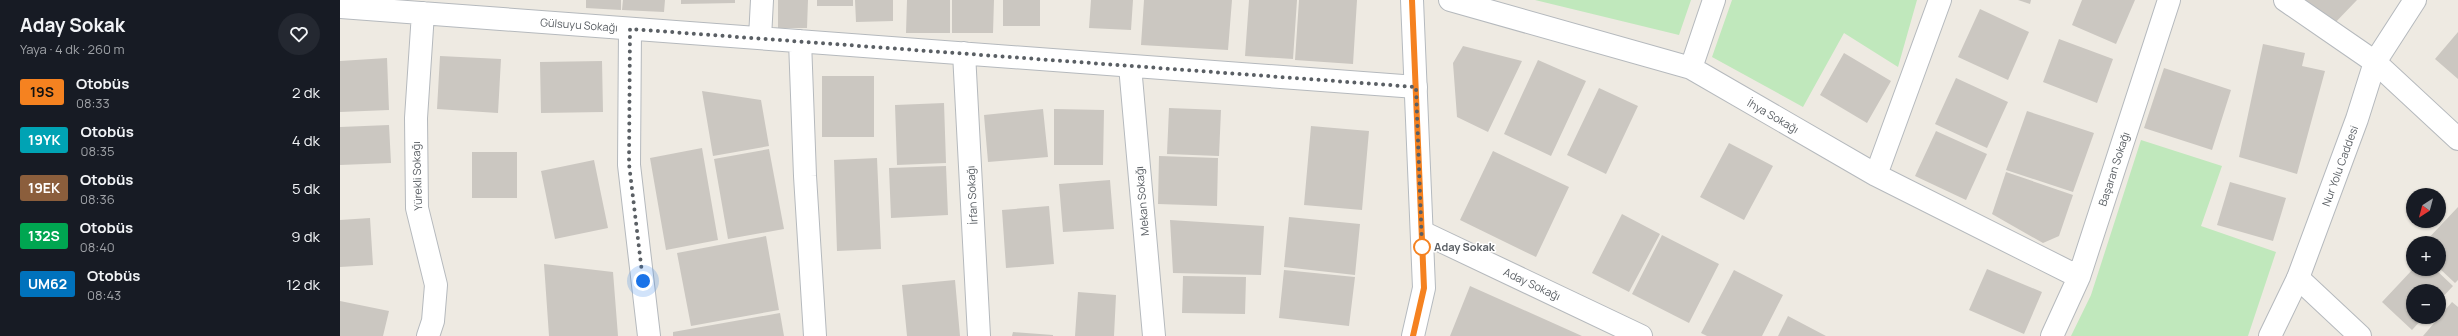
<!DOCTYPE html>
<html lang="tr">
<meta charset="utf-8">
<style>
:root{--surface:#171b24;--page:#242831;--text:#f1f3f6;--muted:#9ea1a6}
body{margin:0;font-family:Manrope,sans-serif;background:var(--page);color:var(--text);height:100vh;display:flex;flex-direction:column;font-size:15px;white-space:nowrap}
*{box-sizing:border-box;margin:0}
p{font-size:13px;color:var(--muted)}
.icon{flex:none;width:22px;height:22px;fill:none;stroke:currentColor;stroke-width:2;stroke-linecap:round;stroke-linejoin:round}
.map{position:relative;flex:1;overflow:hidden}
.sheet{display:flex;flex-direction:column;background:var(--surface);width:340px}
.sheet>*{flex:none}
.badge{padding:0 8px;border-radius:3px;font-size:14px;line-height:26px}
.needle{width:26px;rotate:216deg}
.tools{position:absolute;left:2066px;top:188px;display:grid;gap:8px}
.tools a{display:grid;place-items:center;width:40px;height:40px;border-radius:50%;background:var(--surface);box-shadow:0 1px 3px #0004;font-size:20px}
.you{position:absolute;width:20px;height:20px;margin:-10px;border:3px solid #fff;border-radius:50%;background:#1a73e8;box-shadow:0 0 0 6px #1a73e833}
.map>.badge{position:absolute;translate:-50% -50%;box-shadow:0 0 0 2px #fff}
.round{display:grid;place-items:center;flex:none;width:42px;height:42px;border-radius:21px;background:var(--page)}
.headline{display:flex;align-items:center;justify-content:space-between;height:68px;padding:0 20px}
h1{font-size:19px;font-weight:700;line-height:30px}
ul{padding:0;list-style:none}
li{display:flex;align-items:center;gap:12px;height:48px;padding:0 20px}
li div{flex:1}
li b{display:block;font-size:15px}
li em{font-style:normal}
li .badge{min-width:44px;font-weight:700;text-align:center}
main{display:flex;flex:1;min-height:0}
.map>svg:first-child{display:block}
</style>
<main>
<section class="sheet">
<div class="headline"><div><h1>Aday Sokak</h1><p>Yaya · 4 dk · 260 m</p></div><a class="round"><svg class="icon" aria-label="heart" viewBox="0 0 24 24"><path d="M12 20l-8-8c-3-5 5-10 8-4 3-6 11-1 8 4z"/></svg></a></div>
<ul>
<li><span class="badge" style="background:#f58220;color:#111">19S</span><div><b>Otobüs</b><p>08:33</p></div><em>2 dk</em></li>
<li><span class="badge" style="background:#00a3b4;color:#fff">19YK</span><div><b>Otobüs</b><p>08:35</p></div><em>4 dk</em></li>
<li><span class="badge" style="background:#8b5e3c;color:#fff">19EK</span><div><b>Otobüs</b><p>08:36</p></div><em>5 dk</em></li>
<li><span class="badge" style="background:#00a651;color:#fff">132S</span><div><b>Otobüs</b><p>08:40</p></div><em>9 dk</em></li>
<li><span class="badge" style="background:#0072bc;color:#fff">UM62</span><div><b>Otobüs</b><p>08:43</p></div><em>12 dk</em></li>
</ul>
</section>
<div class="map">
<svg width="2118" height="336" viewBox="0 0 2118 336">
<rect width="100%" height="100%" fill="#eeeae2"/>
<!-- green -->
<path fill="#c0e8bc" d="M1195 0H1351L1339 35Z
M1392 0H1577L1558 67 1504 33 1463 107 1372 57Z
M1801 140 1882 166 1861 226 1936 252 1908 336H1731L1751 295Z"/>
<!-- building -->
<path fill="#cbc7c1" d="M246 0H281V10L246 8Z
M283 0H325L324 12 282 10Z
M341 0H395V3L341 4Z
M438 0H468L467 28H438Z
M477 0H513V6H477Z
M515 0H553V21L516 22Z
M567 0H610V33H566Z
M612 0H654L653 33H612Z
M663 0H700V26H663Z
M751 0H793L791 30 749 28Z
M804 0H892L888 50 801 45Z
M909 0H957L953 59 905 56Z
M959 0H1017L1013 64 955 60Z
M1678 0H1691L1690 4Z
M1742 0H1795L1776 44 1732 25Z
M1962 0H2017L1991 27Z
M1640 9 1689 32 1668 80 1618 57Z
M2118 32V79L2095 59Z
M1719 39 1773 59 1757 103 1703 82Z
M1923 44 1965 53 1962 66 1985 71 1957 174 1899 157Z
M1123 46 1182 61 1148 132 1117 117 1113 63Z
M1504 53 1551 81 1527 123 1480 95Z
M100 56 161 59 158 113 97 109Z
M47 58 49 110 0 112V61Z
M1198 60 1246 81 1211 156 1164 134Z
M262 61 263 112 201 113 200 62Z
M1824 68 1891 90 1872 150 1804 128Z
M482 76H534V137H482Z
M1616 78 1668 102 1647 148 1595 124Z
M1259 88 1298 106 1266 174 1227 155Z
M362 91 421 100 429 146 373 156Z
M604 103 606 163 557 165 555 105Z
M829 108 881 110 879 156 827 154Z
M703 109 708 157 648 162 644 115Z
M714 109 764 110 763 165H714Z
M1687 111 1754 133 1733 192 1666 170Z
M49 125 51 163 0 165V127Z
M971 126 1029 131 1022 210 964 205Z
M1596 131 1647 154 1626 200 1575 176Z
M1389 143 1433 166 1404 220 1360 197Z
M362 148 378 240 326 250 310 158Z
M429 149 444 229 388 239 374 159Z
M1153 151 1229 187 1196 257 1120 220Z
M132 152H177V198H132Z
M819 156 878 158 877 206 818 204Z
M537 158 541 249 497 251 494 160Z
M254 160 268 228 215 239 201 171Z
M606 166 608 215 551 218 549 168Z
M1666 172 1733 195 1719 236 1703 243 1652 214Z
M770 180 774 229 723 232 719 184Z
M1890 182 1946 198 1933 241 1877 225Z
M709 206 714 264 666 268 662 210Z
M2118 207V280L2115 283 2099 268V243H2084Z
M1282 214 1320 234 1289 292 1252 273Z
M949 217 1020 224 1015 275 944 267Z
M30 218 33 265 0 267V220Z
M830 220 924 226 921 275 833 273Z
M1322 235 1379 264 1349 323 1292 294Z
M426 236 439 310 351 326 337 253Z
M204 264 273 272 278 336H209Z
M1647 269 1702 292 1684 334 1629 310Z
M2073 269H2095L2113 286 2099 301V291H2073V317H2084L2072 330 2042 302Z
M944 270 1015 277 1009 326 939 318Z
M1394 270 1443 295 1422 336H1367L1361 333Z
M843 276 906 277 905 314 842 313Z
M615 280 620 336H567L562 285Z
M1130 286 1242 336H1110Z
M738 292 776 295 774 336H735Z
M0 301 49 311 43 336H0Z
M2112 302 2118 307V336H2083Z
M440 313 444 336H333V332Z
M1448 316 1486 336H1438Z
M673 332 713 335V336H672Z"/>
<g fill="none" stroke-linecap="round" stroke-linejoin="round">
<!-- minor casing -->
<g stroke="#b5b9bd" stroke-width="24">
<path id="minor" d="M1110 0 1351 68 1536 175 1739 277
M1945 0 2035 62 2118 139
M0 7 1076 87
M83 13 76 118 77 208 96 285 93 321 88 336
M290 29 289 165 309 336
M420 38 422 0
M460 41 465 176 475 336
M624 53 639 336
M790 66 814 336
M1351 68 1374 0
M1536 175 1600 0
M1082 232 1301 336
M1958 278 2020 336
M1712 336 1739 277 1829 0"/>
</g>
<!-- tertiary casing -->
<g stroke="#b5b9bd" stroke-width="24">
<path id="tertiary" d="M1930 336 1958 278 2017 119 2035 62 2075 0"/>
</g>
<!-- secondary casing -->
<g stroke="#b5babf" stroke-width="24">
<path id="secondary" d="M1072 0 1084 288 1073 336"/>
</g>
<!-- minor -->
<use href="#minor" stroke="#fff" stroke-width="22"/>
<!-- tertiary -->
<use href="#tertiary" stroke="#fff" stroke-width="22"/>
<!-- secondary -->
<use href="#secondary" stroke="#fff" stroke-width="22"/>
</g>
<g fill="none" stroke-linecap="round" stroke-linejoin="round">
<!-- line casing -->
<g stroke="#fff" stroke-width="9">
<path id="line" d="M1072 0 1084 288 1073 336"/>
</g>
<!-- line -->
<use href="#line" stroke="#f58220" stroke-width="6"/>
<!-- walk -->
<path stroke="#5a5f64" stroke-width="4" stroke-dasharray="0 7.2" d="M303 281 289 164 290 29 1076 87 1082 247"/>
</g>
<!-- markers -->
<circle fill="#fff" stroke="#f58220" stroke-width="2" cx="1082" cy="247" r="8"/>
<g text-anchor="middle" stroke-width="3" stroke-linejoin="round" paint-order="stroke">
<!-- street labels -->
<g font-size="11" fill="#5a5f64" stroke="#fff">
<text transform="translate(239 25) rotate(4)" y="4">Gülsuyu Sokağı</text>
<text transform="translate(1433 116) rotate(30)" y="4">İhya Sokağı</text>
<text transform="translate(2000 166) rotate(-70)" y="4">Nur Yolu Caddesi</text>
<text transform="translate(1774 169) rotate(-72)" y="4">Başaran Sokağı</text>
<text transform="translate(77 176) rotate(-92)" y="4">Yürekli Sokağı</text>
<text transform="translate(632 195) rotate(-93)" y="4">İrfan Sokağı</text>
<text transform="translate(802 201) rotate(-95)" y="4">Mekan Sokağı</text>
<text transform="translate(1192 284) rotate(25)" y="4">Aday Sokağı</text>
</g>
<!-- stop labels -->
<g font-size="11" font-weight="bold" fill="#5a5f64" stroke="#fff" text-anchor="start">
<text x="1094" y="251">Aday Sokak</text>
</g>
</g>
</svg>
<div class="tools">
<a><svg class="needle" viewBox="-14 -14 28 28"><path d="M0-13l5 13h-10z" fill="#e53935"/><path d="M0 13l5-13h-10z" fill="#9ea1a6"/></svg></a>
<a>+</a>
<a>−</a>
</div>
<div class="you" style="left:303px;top:281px"></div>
</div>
</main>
